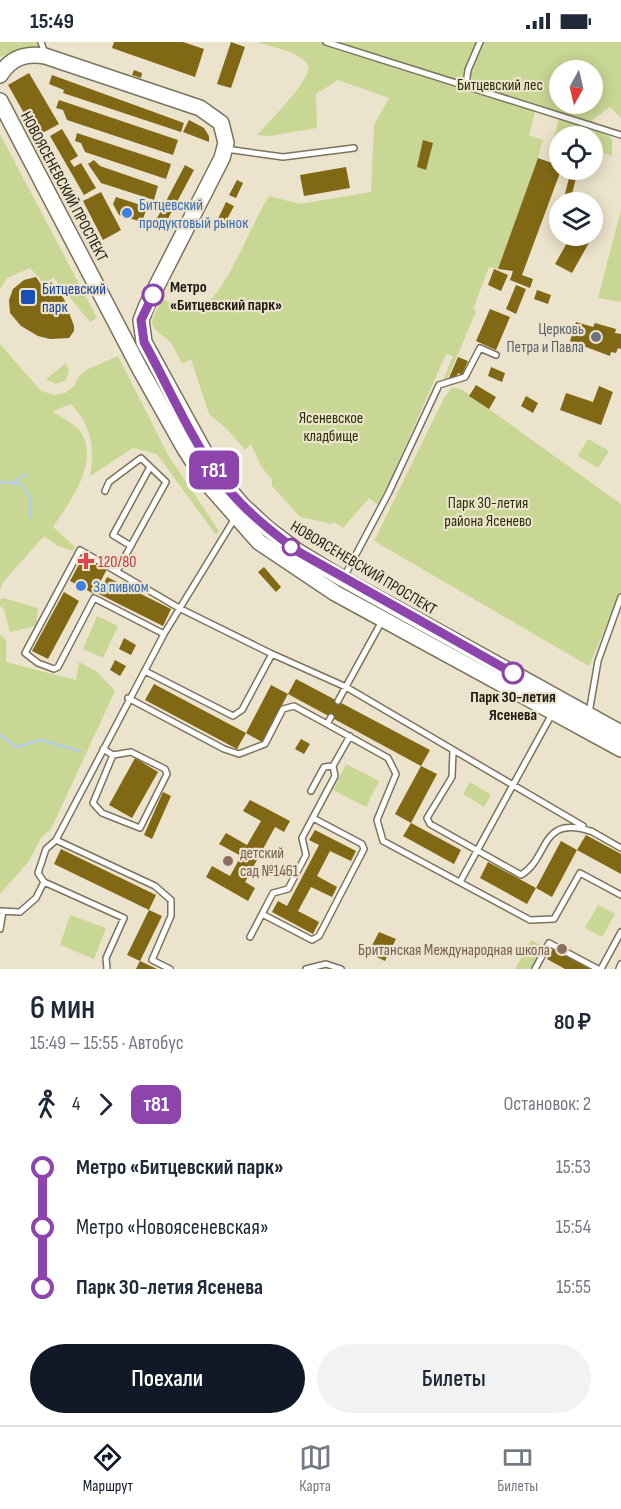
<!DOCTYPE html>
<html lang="ru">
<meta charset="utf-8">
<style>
:root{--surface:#fff;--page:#f2f2f3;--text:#1f2937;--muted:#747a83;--line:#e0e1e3;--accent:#111827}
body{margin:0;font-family:"Sofia Sans Condensed",sans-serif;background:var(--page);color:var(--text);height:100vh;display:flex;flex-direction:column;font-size:22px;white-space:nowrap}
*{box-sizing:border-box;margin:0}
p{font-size:20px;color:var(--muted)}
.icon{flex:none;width:33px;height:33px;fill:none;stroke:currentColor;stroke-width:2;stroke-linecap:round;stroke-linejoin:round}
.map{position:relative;height:927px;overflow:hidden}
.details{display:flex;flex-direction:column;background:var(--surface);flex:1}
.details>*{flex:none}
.badge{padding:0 12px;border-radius:9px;font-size:21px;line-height:39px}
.needle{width:39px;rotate:188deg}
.controls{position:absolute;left:549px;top:18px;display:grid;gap:12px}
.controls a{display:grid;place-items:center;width:54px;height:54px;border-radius:50%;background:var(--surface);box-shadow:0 3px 15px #0003;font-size:30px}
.map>.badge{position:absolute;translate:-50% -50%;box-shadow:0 0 0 3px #fff}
.legs{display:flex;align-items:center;gap:9px;height:66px;padding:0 30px;font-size:20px}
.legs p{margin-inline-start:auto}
.headline{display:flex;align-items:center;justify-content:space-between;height:102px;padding:0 30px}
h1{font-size:33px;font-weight:600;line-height:45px}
.primary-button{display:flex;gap:12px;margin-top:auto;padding:12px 30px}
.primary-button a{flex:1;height:69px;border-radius:36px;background:var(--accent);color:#fff;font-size:24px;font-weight:600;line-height:69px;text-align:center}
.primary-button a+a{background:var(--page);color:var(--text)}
ul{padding:0 30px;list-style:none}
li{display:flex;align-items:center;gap:21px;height:60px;font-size:22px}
li i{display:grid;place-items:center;width:9px;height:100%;margin:0 8px;background:currentColor}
li i::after{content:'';width:15px;height:15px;margin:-8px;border:4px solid;border-radius:50%;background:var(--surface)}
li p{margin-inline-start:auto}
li:first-child i{background:linear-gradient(#0000 50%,currentColor 0)}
li:last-child i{background:linear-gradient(currentColor 50%,#0000 0)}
.status{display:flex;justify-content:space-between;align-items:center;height:42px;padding:0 30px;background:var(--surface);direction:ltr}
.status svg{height:16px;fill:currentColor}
.tabs{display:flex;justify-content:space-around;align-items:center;height:84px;border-top:2px solid var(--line);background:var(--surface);font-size:16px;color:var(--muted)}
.tabs a{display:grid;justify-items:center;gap:3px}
.tabs .active{color:var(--accent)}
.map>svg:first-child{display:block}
</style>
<div class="status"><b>15:49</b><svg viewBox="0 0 49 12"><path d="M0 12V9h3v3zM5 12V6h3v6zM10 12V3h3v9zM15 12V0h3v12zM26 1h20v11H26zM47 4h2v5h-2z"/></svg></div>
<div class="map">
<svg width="621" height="927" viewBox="0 0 621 927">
<rect width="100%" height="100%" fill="#ebe3cb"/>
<!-- green -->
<path fill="#c8d794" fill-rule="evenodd" d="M0 0H37L39 7H21L0 15Z
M258 0H621V76L610 65 592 78 612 97V114L593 107 592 94 554 95 560 73 536 65 529 93 543 98 538 116 498 227 489 225 473 267 476 269 446 340 443 338 453 314 446 312 379 464 369 456 343 486 334 480 332 482 300 475 272 444V438L261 424 251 402 245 408 227 387 209 372 191 317 182 322C178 314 173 301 167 297 144 281 152 280 162 257 174 262 189 270 202 264 226 253 253 178 269 154L300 162 371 150 374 83 389 56 338 38 316 52 317 86 270 94 257 93C267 82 314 35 308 23 301 10 271 5 258 0ZM560 28H592V62H560Z
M0 92 97 276 90 280 53 235 45 242 30 226 7 236 0 247Z
M621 168V260L598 256Z
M0 302 41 349 54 353 65 351 74 344 78 335 88 327 118 314 168 413 219 489 216 493 157 412 133 406 90 434C95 406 91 383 71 362L53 369C63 378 79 382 84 396 96 426 69 461 53 485L75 505 73 509 58 504 44 494 4 539 0 548Z
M66 321 69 329 66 338 56 342 46 337Z
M452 346 461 347 621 462V550L589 624 374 499 444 356Z
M588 397 609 409 598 426 578 414Z
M3 556 38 566 36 584 10 590 4 567 0 564V558Z
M97 574 118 584 103 616 83 607Z
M0 592 6 598V620L76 638 79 620 96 629 115 649 51 787 41 796 29 819 0 852Z
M346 722 379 739 366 765 333 748Z
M470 740 491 753 484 765 463 752Z
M598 863 615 872 602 895 585 886Z
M70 873 106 886 94 917 60 903Z
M531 898 544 905 532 927H515Z"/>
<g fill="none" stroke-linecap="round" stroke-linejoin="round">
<!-- stream -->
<path stroke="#b0cafc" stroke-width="2" d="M0 440 21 442 30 455V476
M14 440 26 432
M0 693 16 705 41 698 79 709"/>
</g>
<!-- building -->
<path fill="#806815" d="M114 0H183L204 7 195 35 112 6Z
M231 0 245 5 231 46 217 42Z
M134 28 142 31 141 36 132 33Z
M29 31 59 82 37 94 8 43Z
M52 33 184 81 181 90 63 51 64 48 49 42Z
M59 58 178 98 173 113 67 78 63 68 56 66Z
M189 78 204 86 209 94V100L183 90Z
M62 87 78 114 70 119 74 125 81 121 96 146 84 153 50 94Z
M77 91 171 122 166 137 85 110 81 101 75 99Z
M44 96 59 124 54 126 40 99Z
M423 98 433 101 426 128 417 125Z
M538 116 560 124 561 128 522 233 533 237 530 246 510 238 513 229 498 227Z
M94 118 100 124 158 144 154 158 101 141 88 122Z
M185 123 194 128 163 186 154 182Z
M346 125 350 146 304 154 300 133Z
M571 128H578L570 160H563Z
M60 129 90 184 87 186 57 131Z
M237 138 243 141 236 156 229 153Z
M101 150 121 188 103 198 83 159Z
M116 155 147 165 142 180 119 173 113 162Z
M226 160 234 164 224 183 217 179Z
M571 194H585L591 197 572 231 555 222Z
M494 227 508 233 501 249 488 243Z
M36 235 44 247 51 240 64 257 74 284V289L69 296 50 297 38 294 21 284 10 271 9 258 13 247 24 238Z
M516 243 526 247 516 272 506 267Z
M537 248 551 253 548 262 534 257Z
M490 267 510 275 496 308 476 299Z
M576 280 593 285 595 281 616 287 615 291 621 292V307L618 306 616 311 611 310 610 314 570 299Z
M458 315 468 319 462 333 458 331 455 338 449 336Z
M491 325 505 331 502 340 488 334Z
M476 343 496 355 489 367 469 354Z
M599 344 613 350 601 383 560 368 566 351 593 360Z
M526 354 538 361 533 371 521 364Z
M83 515 107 527 94 552 70 539Z
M264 525 281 545 276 550 258 530Z
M107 535 171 567 163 584 99 552Z
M64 550 79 559 48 617 32 609Z
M124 596 136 603 131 613 119 607Z
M115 618 126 624 120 634 110 628Z
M296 637 430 708 421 724 288 652Z
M154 642 246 691 237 707 145 658Z
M271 643 288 652 262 700 246 691Z
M301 697 310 702 304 712 295 707Z
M135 716 158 730 132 776 109 763Z
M421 724 437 732 411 781 461 808 454 822 403 794 411 781 395 772Z
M163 750 171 754 152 797 144 793Z
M250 758 290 779 284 790 275 785 245 840 255 846 248 859 206 835 212 824 230 834 241 814 219 802 226 791 247 803 261 779 243 769Z
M315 788 356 809 351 819 330 809 317 834 337 845 332 855 311 845 298 869 319 880 313 892 272 870 278 859 287 864 319 803 309 798Z
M586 793 621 812V832L577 808Z
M561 799 577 808 552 855 536 846Z
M61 807 156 853 149 868 54 822Z
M488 820 536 846 527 862 480 836Z
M149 868 162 874 140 919 127 913Z
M379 890 396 897 385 919 368 911Z
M554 905 594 927H565L547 917Z
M140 919 157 927H136Z"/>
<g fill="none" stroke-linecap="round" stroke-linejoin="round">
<!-- lane casing -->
<g stroke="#7b735d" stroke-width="8">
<path id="lane" d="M41 0 45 12
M326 0 621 93
M466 42 468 28 480 0
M226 107 283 115 354 106
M105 449 109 440 141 416 166 440 117 529
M131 504 113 493 150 425
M344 535 388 452 439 343 465 335 480 306 496 313
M164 592 94 556 58 625 54 627 38 621 25 611 80 508 179 566 272 612 346 645 513 743 552 672
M145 629 233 674 242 668 272 612
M128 656 224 707 239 712 265 702 283 667 294 664 327 682 331 675
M338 659 382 579
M589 671 598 619 621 555
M327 682 388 716 396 732 377 778 383 799 530 878 554 877 580 831 621 853
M103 707 113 713 93 761 102 771 140 786 167 732 165 727 131 710 113 713
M453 709 452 735 427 776 430 782 521 833C550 816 539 771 593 790
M333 724 350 694
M591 789 621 806
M56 798 155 844 171 858V874L152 918 170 927
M460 840 513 743 583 784
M0 869 20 870 36 856 44 840
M262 872 312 898 319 894 364 807 362 802 313 776
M0 887 3 869
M250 895 273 851 288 847 306 813 302 796 335 734 333 724 324 725 311 749
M107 927 106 916 124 876 44 840 38 831 46 807 56 798 164 592 235 476
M306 927 326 922 341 927
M535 927 549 901 598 927
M601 927 621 890
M619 927 621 922"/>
</g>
<!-- secondary casing -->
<g stroke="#7b735d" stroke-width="18">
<path id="secondary" d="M0 33C11 15 26 11 45 14L200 66 221 81 226 101 222 116 147 263 141 278 144 300 217 433 242 463 268 487 297 509 343 537 621 691
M0 59 140 327 185 407 207 441 259 500 335 551 621 707"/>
</g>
<!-- lane -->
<use href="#lane" stroke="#fff" stroke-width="5"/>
<!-- secondary -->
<use href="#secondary" stroke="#fff" stroke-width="15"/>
</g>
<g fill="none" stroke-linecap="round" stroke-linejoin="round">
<!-- line-1 casing -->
<g stroke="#fff" stroke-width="14">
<path id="line-1" d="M153 253 141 278 144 300C168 344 189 392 217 433 239 464 267 486 297 509L513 631"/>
</g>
<!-- line-1 -->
<use href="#line-1" stroke="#8e44ad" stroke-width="9"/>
</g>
<!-- markers -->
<g fill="#3f7fe0" stroke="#ebe3cb" stroke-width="2">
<circle cx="127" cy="171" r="6"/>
<circle cx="81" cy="544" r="6"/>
</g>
<g fill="#fff" stroke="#8e44ad" stroke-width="3">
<circle cx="153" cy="253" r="10"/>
<circle cx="291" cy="505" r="8"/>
<circle cx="513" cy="631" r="10"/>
</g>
<rect fill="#1a4fb4" stroke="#ebe3cb" stroke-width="2" x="20" y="247" width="16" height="16" rx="3"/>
<circle fill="#6b7280" stroke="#ebe3cb" stroke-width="2" cx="596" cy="295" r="6"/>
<path fill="#e0444e" stroke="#ebe3cb" stroke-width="2" d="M83 510h6v6h6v6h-6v6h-6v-6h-6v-6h6z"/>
<g fill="#8d6e63" stroke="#ebe3cb" stroke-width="2">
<circle cx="228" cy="819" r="6"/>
<circle cx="562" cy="907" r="6"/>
</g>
<g text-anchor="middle" stroke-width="4.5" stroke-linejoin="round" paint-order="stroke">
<!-- park labels -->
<g font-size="16" fill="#2a3107" stroke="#ebe3cb">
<text x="500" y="48">Битцевский лес</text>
<text x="331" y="381">Ясеневское<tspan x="331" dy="18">кладбище</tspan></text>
<text x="488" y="466">Парк 30-летия<tspan x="488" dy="18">района Ясенево</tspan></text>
</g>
<!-- street labels -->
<g font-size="16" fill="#1d1a12" stroke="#ebe3cb">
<text transform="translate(65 144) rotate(62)" y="6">НОВОЯСЕНЕВСКИЙ ПРОСПЕКТ</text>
<text transform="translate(364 525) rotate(31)" y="6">НОВОЯСЕНЕВСКИЙ ПРОСПЕКТ</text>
</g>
<!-- shop labels -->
<g font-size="16" fill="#366cbe" stroke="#ebe3cb" text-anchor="start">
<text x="139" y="168">Битцевский<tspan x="139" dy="18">продуктовый рынок</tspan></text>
<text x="93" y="550">За пивком</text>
</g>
<!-- stop labels -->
<g font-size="16" font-weight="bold" fill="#1d1a12" stroke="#ebe3cb" text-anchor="start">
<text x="170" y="250">Метро<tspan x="170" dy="18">«Битцевский парк»</tspan></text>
<text x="513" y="660" text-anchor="middle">Парк 30-летия<tspan x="513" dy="18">Ясенева</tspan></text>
</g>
<!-- transit labels -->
<g font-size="16" fill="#164399" stroke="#ebe3cb" text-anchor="start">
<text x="42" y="252">Битцевский<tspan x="42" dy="18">парк</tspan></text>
</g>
<!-- worship labels -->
<g font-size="16" fill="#5b616d" stroke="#ebe3cb" text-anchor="end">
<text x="584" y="292">Церковь<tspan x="584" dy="18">Петра и Павла</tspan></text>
</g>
<!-- health labels -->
<g font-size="16" fill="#be3a42" stroke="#ebe3cb" text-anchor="start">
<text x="98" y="525">120/80</text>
</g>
<!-- education labels -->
<g font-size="16" fill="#785e54" stroke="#ebe3cb" text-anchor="start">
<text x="240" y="816">детский<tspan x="240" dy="18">сад №1461</tspan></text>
<text x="550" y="913" text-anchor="end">Британская Международная школа</text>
</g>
</g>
</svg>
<div class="controls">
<a><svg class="needle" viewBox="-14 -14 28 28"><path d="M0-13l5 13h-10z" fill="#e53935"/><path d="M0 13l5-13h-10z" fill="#747a83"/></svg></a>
<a><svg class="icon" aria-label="locate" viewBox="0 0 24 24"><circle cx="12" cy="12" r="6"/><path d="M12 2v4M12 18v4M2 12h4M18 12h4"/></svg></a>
<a><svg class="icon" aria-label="layers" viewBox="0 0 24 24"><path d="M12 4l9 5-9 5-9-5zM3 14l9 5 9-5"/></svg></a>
</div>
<b class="badge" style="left:214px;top:428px;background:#8e44ad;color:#fff">т81</b>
</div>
<section class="details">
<div class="headline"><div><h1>6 мин</h1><p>15:49 – 15:55 · Автобус</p></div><b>80 ₽</b></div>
<div class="legs"><svg class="icon" aria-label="walk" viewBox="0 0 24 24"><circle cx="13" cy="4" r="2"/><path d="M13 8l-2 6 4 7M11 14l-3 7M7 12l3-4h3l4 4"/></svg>4<svg class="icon" aria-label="forward" viewBox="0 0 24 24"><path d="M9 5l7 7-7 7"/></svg><b class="badge" style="background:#8e44ad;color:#fff">т81</b><p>Остановок: 2</p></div>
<ul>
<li><i style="color:#8e44ad"></i><b>Метро «Битцевский парк»</b><p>15:53</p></li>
<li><i style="color:#8e44ad"></i><span>Метро «Новоясеневская»</span><p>15:54</p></li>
<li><i style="color:#8e44ad"></i><b>Парк 30-летия Ясенева</b><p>15:55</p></li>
</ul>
<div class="primary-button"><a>Поехали</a><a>Билеты</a></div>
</section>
<nav class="tabs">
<a class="active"><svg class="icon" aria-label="directions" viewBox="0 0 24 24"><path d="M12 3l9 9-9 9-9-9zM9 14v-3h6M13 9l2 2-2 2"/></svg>Маршрут</a>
<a><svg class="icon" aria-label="map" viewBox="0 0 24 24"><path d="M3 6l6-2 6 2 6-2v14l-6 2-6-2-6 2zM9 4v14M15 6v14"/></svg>Карта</a>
<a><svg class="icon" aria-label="tickets" viewBox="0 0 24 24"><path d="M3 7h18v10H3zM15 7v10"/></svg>Билеты</a>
</nav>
